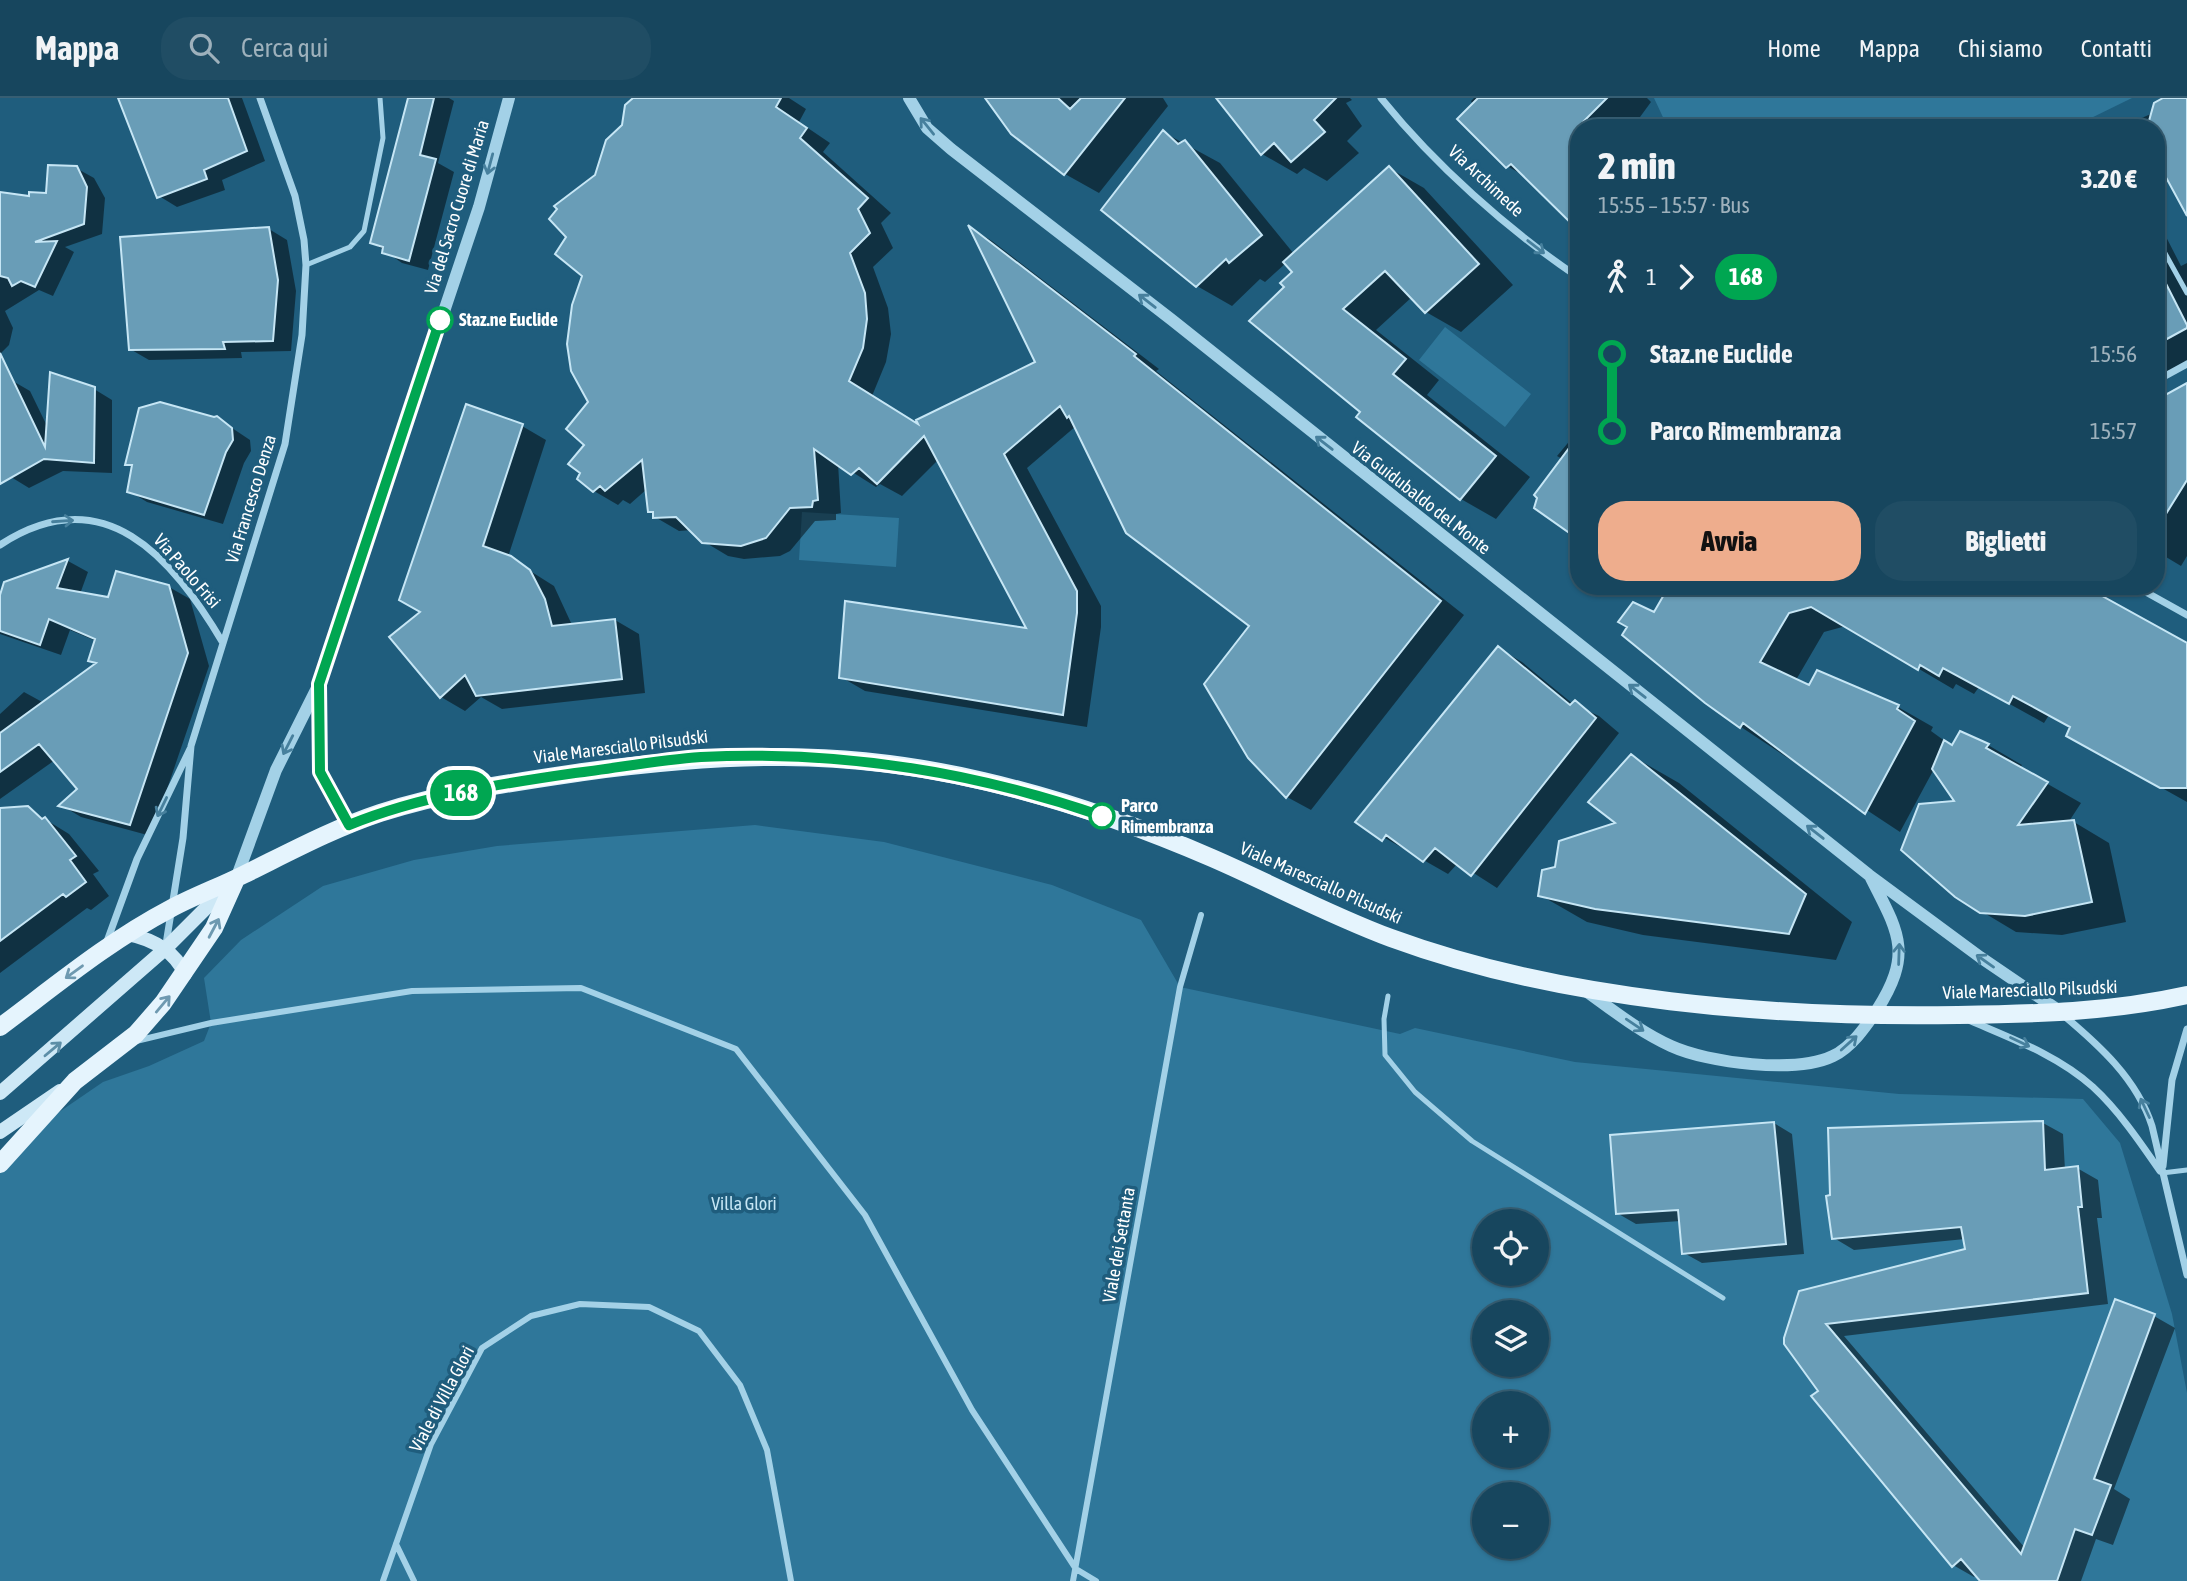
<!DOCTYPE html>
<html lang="it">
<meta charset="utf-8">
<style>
:root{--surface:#17465e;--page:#204d64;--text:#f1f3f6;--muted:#9eb1bc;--line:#365e73;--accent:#eead8d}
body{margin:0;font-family:"Asap Condensed",sans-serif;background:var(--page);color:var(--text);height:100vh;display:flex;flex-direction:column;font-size:26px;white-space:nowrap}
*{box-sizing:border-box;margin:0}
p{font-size:23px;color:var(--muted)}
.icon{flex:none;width:38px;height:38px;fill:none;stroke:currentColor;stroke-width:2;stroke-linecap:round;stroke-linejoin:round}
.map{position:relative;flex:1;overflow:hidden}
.drawer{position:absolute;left:1570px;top:21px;width:595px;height:476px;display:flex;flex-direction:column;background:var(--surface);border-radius:28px;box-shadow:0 2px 5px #0004,0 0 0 2px var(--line)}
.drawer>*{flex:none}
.badge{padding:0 14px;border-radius:23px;font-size:24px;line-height:46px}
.buttons{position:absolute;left:1472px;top:1111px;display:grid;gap:14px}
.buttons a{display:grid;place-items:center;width:77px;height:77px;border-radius:50%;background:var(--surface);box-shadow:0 2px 5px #0004,0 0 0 2px var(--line);font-size:35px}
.map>.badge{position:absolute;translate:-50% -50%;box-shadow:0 0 0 4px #fff}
.legs{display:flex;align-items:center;gap:10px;height:77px;padding:0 28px;font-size:23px}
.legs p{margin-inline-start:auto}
.overview{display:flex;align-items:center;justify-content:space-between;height:119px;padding:0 28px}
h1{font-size:38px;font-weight:800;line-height:52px}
.cta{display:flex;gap:14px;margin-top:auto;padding:14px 28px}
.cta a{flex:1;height:80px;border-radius:28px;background:var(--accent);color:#111;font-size:28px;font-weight:800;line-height:80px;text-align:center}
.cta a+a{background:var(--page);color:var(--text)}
ul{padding:0 28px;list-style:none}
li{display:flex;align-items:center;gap:24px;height:77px;font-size:26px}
li i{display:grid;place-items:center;width:10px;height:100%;margin:0 9px;background:currentColor}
li i::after{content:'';width:18px;height:18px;margin:-9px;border:5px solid;border-radius:50%;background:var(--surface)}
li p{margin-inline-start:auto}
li:first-child i{background:linear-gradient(#0000 50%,currentColor 0)}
li:last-child i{background:linear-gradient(currentColor 50%,#0000 0)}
header{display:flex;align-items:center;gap:42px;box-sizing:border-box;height:98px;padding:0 35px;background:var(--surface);border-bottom:2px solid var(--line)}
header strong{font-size:33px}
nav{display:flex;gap:38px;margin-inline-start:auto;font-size:24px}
.search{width:490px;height:63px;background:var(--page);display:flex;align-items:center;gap:18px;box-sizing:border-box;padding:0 24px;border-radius:28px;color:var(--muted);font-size:26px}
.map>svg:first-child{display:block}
</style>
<header>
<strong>Mappa</strong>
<div class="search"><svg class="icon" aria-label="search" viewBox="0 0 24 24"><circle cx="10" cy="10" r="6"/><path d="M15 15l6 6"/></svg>Cerca qui</div>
<nav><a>Home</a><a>Mappa</a><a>Chi siamo</a><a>Contatti</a></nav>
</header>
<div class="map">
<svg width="2187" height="1483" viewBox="0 0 2187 1483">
<rect width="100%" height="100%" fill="#1f5d7d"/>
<!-- green -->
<path fill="#2f779a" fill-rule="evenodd" d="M1654 0H2132L2085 23 2057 30H1668Z
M1445 229 1531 296 1505 329 1419 262Z
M802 414 899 420 896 469 799 462Z
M755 727 884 744 1052 787 1141 822 1180 889 1400 936 1415 930 1575 964 1899 996 2083 1001 2120 1045 2172 1216 2187 1295V1483H0V1065L27 1036 103 984 149 968 204 943 211 925 204 880 241 842 323 788 414 762 497 748ZM1484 1124H1536V1176H1484ZM1484 1214H1536V1267H1484ZM1484 1306H1536V1358H1484ZM1484 1396H1536V1449H1484Z"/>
<!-- shadow -->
<path fill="#0007" d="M136 0H242L265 63 222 82 225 92 177 109 159 98Z
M410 0H449L454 3 438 65 454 74 428 172 402 165 372 144Z
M635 0H789L806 11 799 24 830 45 823 54 891 115 881 125 893 150 873 169 888 210 891 236 886 264 872 298 922 330 1038 265 972 131 992 143 1159 271 1156 273 1464 517 1311 712 1287 699 1251 528 1076 328 1027 370 1101 508V529L1087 629 865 593 841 579 1029 532 939 361 902 398 880 386 876 389 838 365 841 415 836 416V422L815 423 790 453 780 458 744 461 728 458 703 443 692 432 679 433 655 419 650 413 647 391 630 406 623 402 618 407 594 393 586 346 590 304 584 177 569 139Z
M987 0H1163L1168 8 1099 95 1065 76 1012 35Z
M1219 0H1350L1352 2 1346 5 1362 28 1347 43 1359 55 1327 83 1304 70 1297 76 1262 56Z
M1474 0H1647L1651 4 1632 30H1578V127L1534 86 1537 85 1507 68 1471 3Z
M2166 0H2187V110L2156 57V30H2141L2137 22 2153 15Z
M1163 34 1220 65 1294 156 1389 70 1424 90 1513 187 1461 234 1426 214 1412 199 1376 232 1439 282 1427 297 1530 379 1496 421 1461 401 1358 319 1362 314 1286 189 1294 174 1286 165 1265 184 1260 181 1232 208 1197 188Z
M76 70 94 80 105 100 102 136 65 149 74 154 53 198 39 192 5 213 13 230 9 247 0 256V96L31 100 47 97Z
M2156 126 2161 129 2181 168 2187 165V269L2156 284Z
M269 131 287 142 296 193 291 253 241 254 242 260 149 262 130 251Z
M11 282 30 293 48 330 94 291 112 302V375L63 373 29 390 11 379 0 354V283Z
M2187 287V458L2181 468 2156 453V304Z
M217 320 250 342 251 353 244 365 223 426 147 404 129 393 133 370 127 366Z
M522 328 546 342 508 459 554 488 572 527 615 522 639 536 645 595 502 611 481 599 465 613 441 599 422 514Z
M1577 334 1578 335V370L1557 358Z
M1561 365 1578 376V439L1536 409Z
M68 463 88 474 80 496 109 501 169 489 190 501 209 568 151 738 81 719 61 707 79 692 55 662 0 701V616L24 594 44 605 98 566 90 562 96 543 70 532 61 557 0 536V502L6 485Z
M1671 488 2187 548V704L2103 657 2072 629 2049 617 2044 625 1979 589 1974 596 1956 586 1953 591 1846 528 1824 534 1796 582 1810 589 1818 574 1898 609 1933 629 1931 633 1953 649 1988 647 2022 667 2020 670 2081 705 2068 725 2074 724 2109 745 2126 824 2062 837 2016 834 1981 813 1957 704 1934 671 1900 734 1741 629 1655 516Z
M1498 550 1522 564 1573 606 1599 618 1619 635 1497 790 1458 765 1448 776 1357 724Z
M1632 658 1679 685 1852 824 1836 862 1643 837 1587 824 1540 797 1556 770 1618 726Z
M27 710 69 736 99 773 93 776 109 798 91 812 87 810 0 875V711Z
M1774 1025 1792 1036 1804 1156 1702 1165 1684 1155 1681 1123 1636 1126 1617 1115Z
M2043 1025 2063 1036 2065 1072 2077 1070 2098 1082 2102 1120H2097L2108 1206 1844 1238 2025 1450 2116 1204 2154 1218 2175 1230 2114 1391 2130 1401 2113 1447 2096 1441 2081 1483H1983L1977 1476 1974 1479 1953 1467 1786 1246 1967 1153 1965 1141 1854 1152 1834 1140Z"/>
<!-- building -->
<path fill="#699db7" stroke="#c6e6f5" stroke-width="2" d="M118 0H228L247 53 204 72 207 81 157 100Z
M408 0H434L420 57 436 61 409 163 382 155 383 149 370 145Z
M633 0H781L776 9 807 30 800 40 868 100 858 111 870 135 850 155 865 195 867 221 863 250 849 283 918 326 916 322 1035 264 968 127 1136 256 1134 258 1441 503 1286 700 1248 660 1204 586 1249 528 1126 435 1069 318 1067 320 1060 308 1004 356 1077 493V515L1063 617 839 580 845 503 1026 530 924 338 877 386 859 370 851 377 814 351 818 402 813 403 812 409 790 410 766 440 741 448 702 445 676 419 653 420V414H648L642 362 605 393 600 388 593 394 577 381 580 375 568 366 584 347 566 331 588 304 571 273 567 246 572 207 582 178 555 156 566 139 549 121 557 111 554 108 595 77 606 42 622 27 625 7Z
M985 0H1058L1070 11 1081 0H1125L1064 77 1011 36Z
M1216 0H1336L1314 22 1325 34 1291 64 1274 45 1261 57Z
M1478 0H1607L1578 29V132L1511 66 1506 70 1457 21Z
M2163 0H2187V118L2156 61V30H2147L2154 5Z
M1163 32 1178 46 1185 42 1262 137 1229 165 1226 161 1196 189 1101 112Z
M48 67 77 68 87 89 84 126 35 144 57 143 35 189 21 183 12 188 8 180 0 178V94L29 98V94L46 95Z
M1389 68 1479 166 1425 215 1385 173 1343 211 1406 261 1393 276 1496 358 1460 402 1356 319 1360 314 1249 223 1284 189 1280 185 1292 174 1283 164Z
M269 129 278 182 273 243 223 244 225 251 129 252 120 139Z
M2156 166 2187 227V230L2156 247Z
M0 255 45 349 50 274 95 289 94 365 44 361 0 386Z
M2187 285V382L2156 432V302Z
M160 304 214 319 217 318 232 330 233 342 226 354 204 417 127 394 132 367H125L139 310Z
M466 306 523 326 483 448 511 458 530 472 545 501 552 528 615 521 622 581 476 598 465 577 440 600 389 539 420 514 399 502Z
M1578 338V441L1534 410 1537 400 1534 397Z
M68 461 57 490 108 499 116 473 169 487 188 555 130 727 58 708 77 691 39 646 0 674V635L96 565 88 563 95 541 49 521 40 547 0 533V497L4 484Z
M1669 488H2084L2187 545V690H2160L2066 638 2070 629 2013 598 2009 606 1943 570 1939 578 1920 567 1918 572 1811 509 1789 515 1760 564 1809 587 1817 572 1899 607 1897 611 1915 623 1865 716 1743 625 1740 630 1705 605 1622 537 1627 529 1618 524 1633 504 1654 514Z
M1498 548 1570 607 1575 602 1596 620 1471 778 1435 750 1423 764 1386 737 1382 743 1355 724Z
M1960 633 1989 646 1986 650 2048 684 2018 727 2074 722 2092 804 2025 818 1980 815 1955 799 1901 752 1919 706 1954 703 1932 671 1944 642 1952 647Z
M1631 656 1806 796 1789 836 1595 811 1538 798 1542 772 1555 769 1559 743 1615 725 1588 704Z
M28 708 42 721 45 719 76 758 70 762 86 784 66 799 63 796 0 843V710Z
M2043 1023 2045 1072 2078 1068 2082 1109H2078L2088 1195 1826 1226 2021 1456 2115 1201 2155 1216 2094 1381 2111 1387 2092 1437 2075 1431 2057 1483H1980L1961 1461 1952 1469 1811 1298 1818 1293 1784 1246V1240L1799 1193 1965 1151 1961 1129 1832 1141 1826 1098 1830 1097 1828 1030Z
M1774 1024 1786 1146 1682 1156 1678 1112 1616 1116 1610 1037Z"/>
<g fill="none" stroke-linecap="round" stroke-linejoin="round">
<!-- service -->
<path stroke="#a3d1e7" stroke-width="5" d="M2156 139 2187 195
M306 167 350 149 364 133 383 40 380 0
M1388 898 1384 921 1385 957 1415 994 1472 1043 1723 1200
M2162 1075 2187 1072"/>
<!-- pedestrian -->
<path stroke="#a3d1e7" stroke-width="6" d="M136 943 211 925 412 893 581 890 736 951 865 1117 972 1312 1076 1471 1096 1483
M396 1446 414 1483
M383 1483 431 1346 482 1250 531 1218 580 1206 649 1209 699 1233 740 1287 767 1352 791 1483
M1073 1483 1180 889 1201 817"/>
<!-- minor -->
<path stroke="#a3d1e7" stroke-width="7" d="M1381 0C1434 66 1508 132 1578 179
M2156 283 2187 266
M0 447C104 379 172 459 223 545
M2135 488 2187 517
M106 846 137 761 190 651
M166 846 183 740 191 648 285 346 302 237 306 167 304 142 295 98 260 0
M2062 916C2099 947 2137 981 2152 1028L2187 1177
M1971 923C2013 941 2059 958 2093 989 2119 1013 2140 1044 2160 1073
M2163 1068 2172 982 2187 931"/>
<!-- tertiary -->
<path stroke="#a3d1e7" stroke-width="12" d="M909 0 927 30 951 51 1172 222 1869 777 1980 859 2061 914
M319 590 320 675 349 728
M236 781 276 672 319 586 479 109 509 0
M1586 893C1614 913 1640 934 1671 948 1708 965 1796 976 1833 958 1852 949 1866 928 1877 912 1913 855 1899 835 1871 780"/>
<!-- secondary -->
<path stroke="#cde8f6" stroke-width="14" d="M127 836C152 841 174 852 185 876
M0 995 165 851 232 784
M0 1034 60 993"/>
<!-- primary -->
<path stroke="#e5f4fd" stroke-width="18" d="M0 929C55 888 109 843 170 811 194 798 219 789 243 777 288 755 332 731 380 715 445 694 515 684 583 674 723 655 844 650 983 683 1061 701 1138 728 1212 760 1272 786 1329 817 1391 840 1562 903 1776 920 1958 917 2036 916 2111 914 2187 897
M0 1066 75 983 136 936 163 905 214 830 236 781"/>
</g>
<!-- one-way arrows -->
<defs><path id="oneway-shaft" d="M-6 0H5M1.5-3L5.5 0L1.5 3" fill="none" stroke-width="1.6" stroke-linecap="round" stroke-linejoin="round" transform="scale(1.75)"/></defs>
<g stroke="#47809d">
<use href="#oneway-shaft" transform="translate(927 28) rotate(-129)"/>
<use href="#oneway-shaft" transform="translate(490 66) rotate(105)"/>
<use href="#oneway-shaft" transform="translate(1536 149) rotate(38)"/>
<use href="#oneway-shaft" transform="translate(1147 203) rotate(-142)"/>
<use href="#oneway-shaft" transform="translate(1324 345) rotate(-142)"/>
<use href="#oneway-shaft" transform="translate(63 423) rotate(-4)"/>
<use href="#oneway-shaft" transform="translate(1637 593) rotate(-142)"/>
<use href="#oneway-shaft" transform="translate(288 647) rotate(117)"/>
<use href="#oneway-shaft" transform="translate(162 709) rotate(116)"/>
<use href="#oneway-shaft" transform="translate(1815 734) rotate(-142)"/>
<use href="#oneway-shaft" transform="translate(1899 856) rotate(-88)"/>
<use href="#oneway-shaft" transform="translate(1985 863) rotate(-145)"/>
<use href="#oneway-shaft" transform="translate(1635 927) rotate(34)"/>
<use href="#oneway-shaft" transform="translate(2020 944) rotate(25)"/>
<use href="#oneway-shaft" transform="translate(1849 945) rotate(-42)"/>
<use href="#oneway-shaft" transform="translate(2145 1010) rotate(-115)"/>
</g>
<g stroke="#6e99b0">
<use href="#oneway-shaft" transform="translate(214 830) rotate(-62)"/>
<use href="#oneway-shaft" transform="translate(74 874) rotate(144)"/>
<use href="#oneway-shaft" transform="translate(163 906) rotate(-50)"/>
</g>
<use stroke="#5c8ea7" href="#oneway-shaft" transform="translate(53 951) rotate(-40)"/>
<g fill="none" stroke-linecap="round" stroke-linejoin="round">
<!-- line-1 casing -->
<g stroke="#fff" stroke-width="16">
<path id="line-1" d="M440 222 319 586 320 674 349 727C420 698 499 686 575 675 617 670 659 662 701 659 839 652 972 673 1102 718"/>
</g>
<!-- line-1 -->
<use href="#line-1" stroke="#00a651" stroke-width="10"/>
</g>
<!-- markers -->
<g fill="#fff" stroke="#00a651" stroke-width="3.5">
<circle cx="440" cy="222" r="12"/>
<circle cx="1102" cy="718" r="12"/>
</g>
<g text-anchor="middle" stroke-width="7" stroke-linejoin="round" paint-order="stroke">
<!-- street labels -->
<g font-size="18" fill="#fff" stroke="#1f5d7d">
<text transform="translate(1486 83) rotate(43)" y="6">Via Archimede</text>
<text transform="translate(457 109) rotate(-73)" y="6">Via del Sacro Cuore di Maria</text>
<text transform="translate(1421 400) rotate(38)" y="6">Via Guidubaldo del Monte</text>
<text transform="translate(251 401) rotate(-73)" y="6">Via Francesco Denza</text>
<text transform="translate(187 473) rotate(49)" y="6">Via Paolo Frisi</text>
<text transform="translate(621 649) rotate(-7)" y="6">Viale Maresciallo Pilsudski</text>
<text transform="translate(1321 785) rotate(24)" y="6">Viale Maresciallo Pilsudski</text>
<text transform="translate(2030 892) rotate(-2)" y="6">Viale Maresciallo Pilsudski</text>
<text transform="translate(1119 1147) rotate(-80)" y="6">Viale dei Settanta</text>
<text transform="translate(442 1301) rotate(-62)" y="6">Viale di Villa Glori</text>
</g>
<!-- stop labels -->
<g font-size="18" font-weight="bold" fill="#fff" stroke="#1f5d7d" text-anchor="start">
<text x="459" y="228">Staz.ne Euclide</text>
<text x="1121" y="714">Parco<tspan x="1121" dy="21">Rimembranza</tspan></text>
</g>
<!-- park labels -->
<g font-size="18" fill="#c6e6f5" stroke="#1f5d7d">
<text x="744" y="1112">Villa Glori</text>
</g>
</g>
</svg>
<div class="buttons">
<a><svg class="icon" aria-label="locate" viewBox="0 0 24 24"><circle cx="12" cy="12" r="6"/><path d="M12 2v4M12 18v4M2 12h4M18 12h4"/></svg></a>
<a><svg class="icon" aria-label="layers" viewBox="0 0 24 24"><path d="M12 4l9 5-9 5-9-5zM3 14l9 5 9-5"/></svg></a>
<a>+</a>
<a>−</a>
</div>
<b class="badge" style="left:461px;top:695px;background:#00a651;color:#fff">168</b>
<section class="drawer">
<div class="overview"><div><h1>2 min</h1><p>15:55 – 15:57 · Bus</p></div><b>3.20 €</b></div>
<div class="legs"><svg class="icon" aria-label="walk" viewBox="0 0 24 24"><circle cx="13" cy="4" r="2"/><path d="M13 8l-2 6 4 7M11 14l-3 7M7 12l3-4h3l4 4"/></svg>1<svg class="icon" aria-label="forward" viewBox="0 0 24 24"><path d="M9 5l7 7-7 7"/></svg><b class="badge" style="background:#00a651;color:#fff">168</b></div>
<ul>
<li><i style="color:#00a651"></i><b>Staz.ne Euclide</b><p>15:56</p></li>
<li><i style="color:#00a651"></i><b>Parco Rimembranza</b><p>15:57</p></li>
</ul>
<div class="cta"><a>Avvia</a><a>Biglietti</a></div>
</section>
</div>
